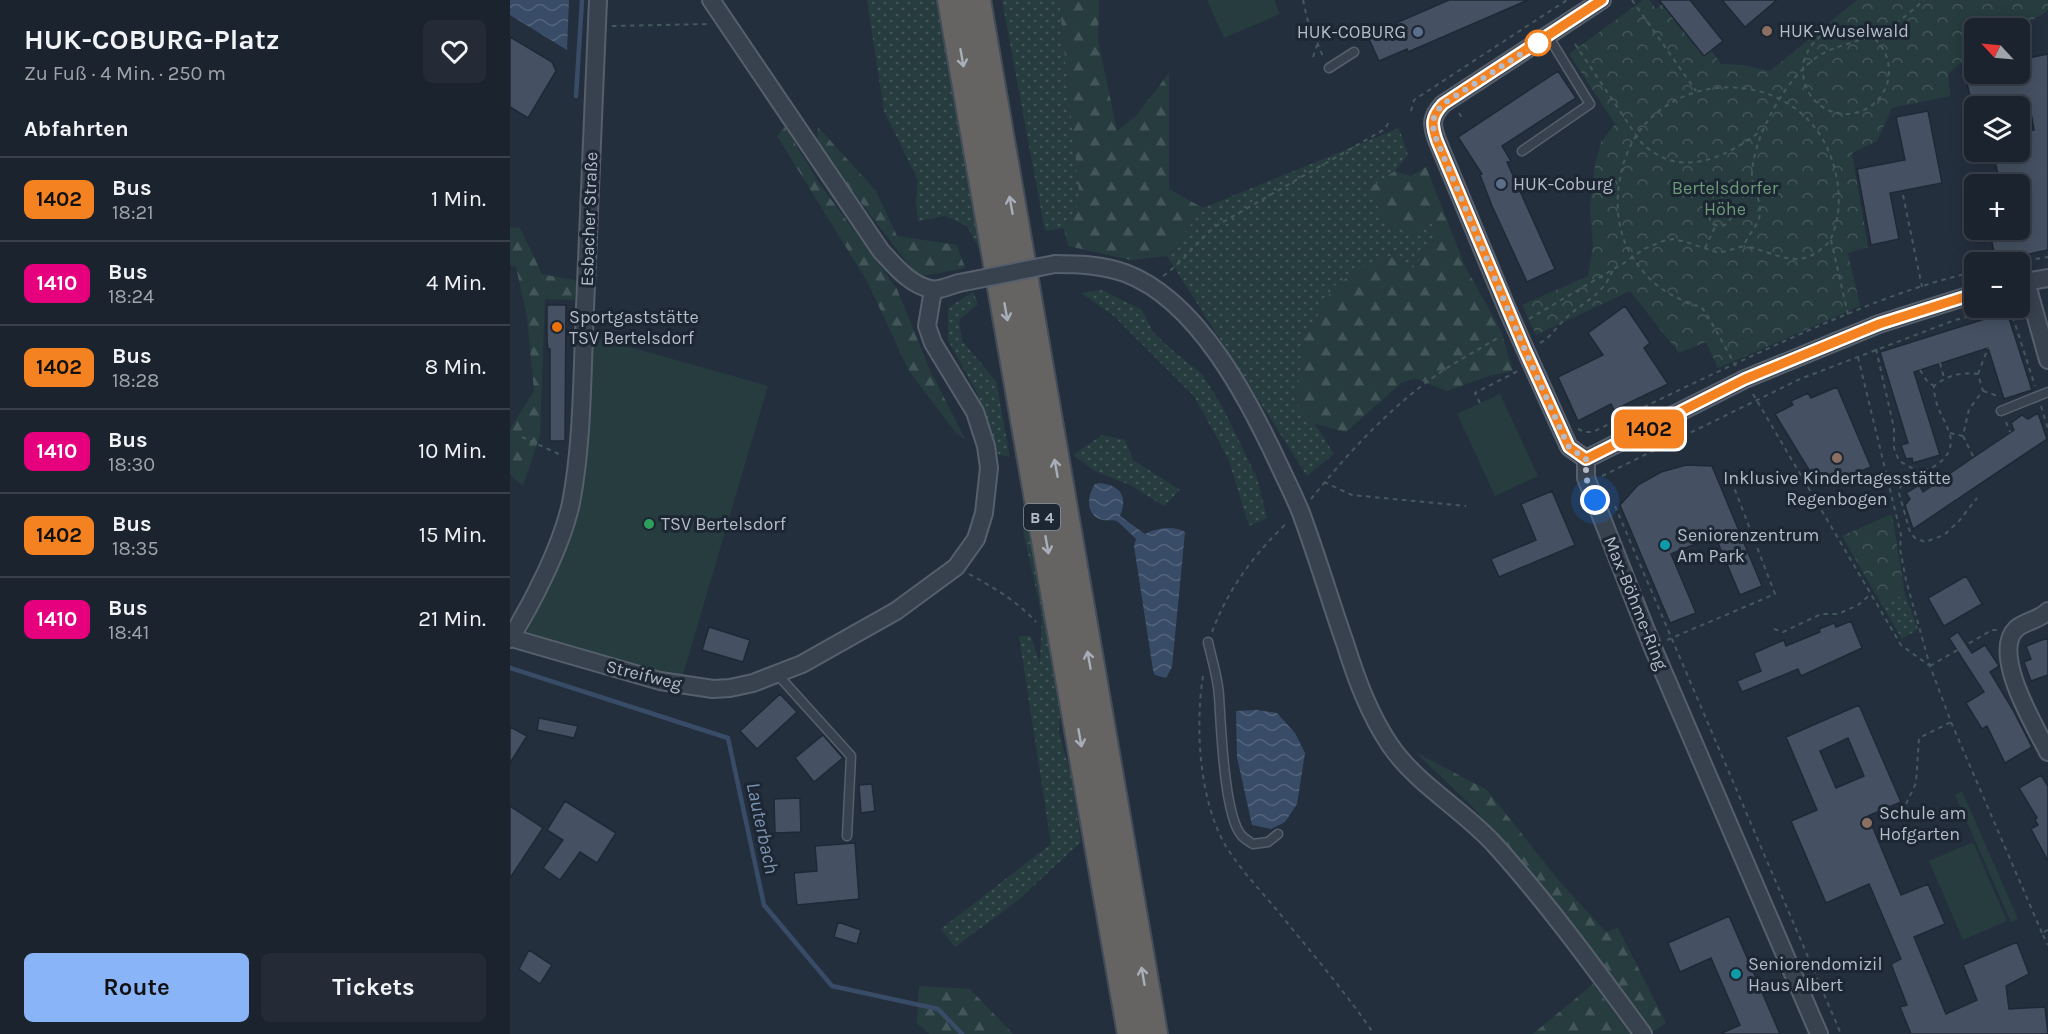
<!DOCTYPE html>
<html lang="de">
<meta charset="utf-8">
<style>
:root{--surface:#1b232e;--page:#242b36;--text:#f1f3f6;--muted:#a0a4aa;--line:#39404a;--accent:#8ab4f8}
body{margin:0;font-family:Karla,sans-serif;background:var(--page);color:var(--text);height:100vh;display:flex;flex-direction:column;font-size:22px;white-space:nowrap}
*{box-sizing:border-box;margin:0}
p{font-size:20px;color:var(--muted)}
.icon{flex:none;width:33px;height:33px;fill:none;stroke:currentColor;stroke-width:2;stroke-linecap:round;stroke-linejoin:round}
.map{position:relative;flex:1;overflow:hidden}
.side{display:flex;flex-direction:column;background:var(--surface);width:510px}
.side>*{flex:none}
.badge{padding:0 12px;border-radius:9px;font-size:21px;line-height:39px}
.needle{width:39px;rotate:296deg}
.controls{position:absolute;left:1454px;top:18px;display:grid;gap:12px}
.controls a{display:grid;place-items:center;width:66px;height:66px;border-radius:9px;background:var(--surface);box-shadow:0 3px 15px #0003,0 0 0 2px var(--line);font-size:30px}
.you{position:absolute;width:30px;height:30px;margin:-15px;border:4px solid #fff;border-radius:50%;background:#1a73e8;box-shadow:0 0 0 9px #1a73e833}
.map>.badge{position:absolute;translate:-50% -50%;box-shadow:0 0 0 3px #fff}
h2{padding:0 24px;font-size:22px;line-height:54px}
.round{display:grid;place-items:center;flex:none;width:63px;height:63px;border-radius:9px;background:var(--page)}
.head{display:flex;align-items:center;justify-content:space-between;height:102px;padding:0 24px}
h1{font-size:28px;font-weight:700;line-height:45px}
.action{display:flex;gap:12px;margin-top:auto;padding:12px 24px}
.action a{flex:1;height:69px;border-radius:9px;background:var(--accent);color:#111;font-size:24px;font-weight:700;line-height:69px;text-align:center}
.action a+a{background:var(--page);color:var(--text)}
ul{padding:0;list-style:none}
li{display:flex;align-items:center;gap:18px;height:84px;padding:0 24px;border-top:2px solid var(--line)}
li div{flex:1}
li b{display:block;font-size:22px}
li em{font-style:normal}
li .badge{min-width:66px;font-weight:700;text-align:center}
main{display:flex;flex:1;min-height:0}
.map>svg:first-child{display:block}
</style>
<main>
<section class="side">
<div class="head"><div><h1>HUK-COBURG-Platz</h1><p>Zu Fuß · 4 Min. · 250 m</p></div><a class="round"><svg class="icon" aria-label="heart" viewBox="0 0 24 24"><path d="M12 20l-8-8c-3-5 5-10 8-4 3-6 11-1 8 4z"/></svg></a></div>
<h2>Abfahrten</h2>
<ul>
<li><span class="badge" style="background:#f58220;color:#111">1402</span><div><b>Bus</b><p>18:21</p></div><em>1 Min.</em></li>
<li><span class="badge" style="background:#e6007e;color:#fff">1410</span><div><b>Bus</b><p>18:24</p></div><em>4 Min.</em></li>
<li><span class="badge" style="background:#f58220;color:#111">1402</span><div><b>Bus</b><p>18:28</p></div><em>8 Min.</em></li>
<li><span class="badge" style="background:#e6007e;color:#fff">1410</span><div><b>Bus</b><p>18:30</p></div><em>10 Min.</em></li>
<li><span class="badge" style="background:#f58220;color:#111">1402</span><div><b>Bus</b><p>18:35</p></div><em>15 Min.</em></li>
<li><span class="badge" style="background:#e6007e;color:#fff">1410</span><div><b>Bus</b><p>18:41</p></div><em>21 Min.</em></li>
</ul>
<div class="action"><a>Route</a><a>Tickets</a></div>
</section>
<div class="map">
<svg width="1538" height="1034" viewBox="0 0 1538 1034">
<defs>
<pattern id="grass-dots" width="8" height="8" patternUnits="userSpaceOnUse" patternTransform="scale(1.5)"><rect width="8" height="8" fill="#263c3f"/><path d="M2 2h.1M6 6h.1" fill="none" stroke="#435659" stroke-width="1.8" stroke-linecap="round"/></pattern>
<pattern id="forest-firs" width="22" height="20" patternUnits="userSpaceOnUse" patternTransform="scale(1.5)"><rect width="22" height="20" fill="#263c3f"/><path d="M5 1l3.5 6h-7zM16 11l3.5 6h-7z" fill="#435659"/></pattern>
<pattern id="park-crowns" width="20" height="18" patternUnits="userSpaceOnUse" patternTransform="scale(1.5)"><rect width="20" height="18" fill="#263c3f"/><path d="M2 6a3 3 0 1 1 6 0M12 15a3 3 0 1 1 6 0" fill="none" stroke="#435659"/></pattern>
<pattern id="water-waves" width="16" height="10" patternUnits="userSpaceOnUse" patternTransform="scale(1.5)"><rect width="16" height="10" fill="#394c67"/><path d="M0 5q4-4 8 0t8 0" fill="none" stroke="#53647b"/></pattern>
</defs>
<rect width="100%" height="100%" fill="#242f3e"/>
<!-- grass -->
<path fill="url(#grass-dots)" d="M357 0H431L476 263 457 226 435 216 408 221 406 204 408 180 374 111Z
M492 0H549L570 201 554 228 535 231Z
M889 128 898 155 885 171 860 188 920 220 928 236 903 268 786 402 805 424 824 454 797 476 657 256 693 208Z
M592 290 632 310 643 332 663 351 692 374 712 406 747 478 757 518 739 526 718 458 684 396 604 316 571 293Z
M463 292 468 304 449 320 452 341 486 381 500 457 483 453 467 393 438 340V308Z
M592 435 615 440 623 460 670 490 654 506 620 485 585 471 563 455Z
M520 521 551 691 549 732 561 775 571 842 507 901 445 947 431 929 541 844 509 636H521L530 664 532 617 513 530Z
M1395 595 1408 629 1392 639 1371 603Z"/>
<!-- forest -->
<path fill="url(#forest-firs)" d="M549 0H589L588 40 607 131 626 116 659 73V189L693 208 657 256 621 260 558 246 554 228 570 201Z
M275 127 309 183 387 289 419 368 455 439 446 433 399 371 357 281 267 136Z
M308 127 366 191 387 236 447 245 455 268 408 277 307 145Z
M916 167 955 266 991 331 1003 371 979 376 937 391 905 378 891 383 836 432 805 424 786 402 795 337 824 286 874 254 903 268 928 236 920 221 907 234 875 222 859 188 885 171 901 176Z
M0 227 10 228 32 274 68 281 64 300 35 299 30 435 13 486 0 474V429L24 391 17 317 6 267 0 265Z
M905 752 977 790 1050 882 1096 932 1108 928 1156 1023 1142 1032 1079 946 962 806Z
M1083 984 1120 1034H1023Z
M409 986 460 989 503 1034H419L407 1023Z"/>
<!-- park -->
<path fill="url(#park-crowns)" d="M1133 0H1139L1146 9 1153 3 1194 56 1201 50 1211 64 1232 65 1260 71 1347 0H1538V11L1507 28H1464V52L1438 74 1440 96 1382 108 1367 141 1342 153 1358 247 1338 253 1350 306 1208 368 1196 342 1169 353 1120 291 1026 335 1012 305 1078 276 1083 246 1080 208 1085 165 1091 142 1105 124 1059 54Z
M1382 514 1395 595 1371 603 1332 536Z"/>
<!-- pitch -->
<path fill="#263c3f" d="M697 0H764L770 14 714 38Z
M84 337 258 386 172 678 16 634 48 567 74 481Z
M990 394 1028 476 985 496 947 414Z
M1452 791 1508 919 1501 922 1445 795Z
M1463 842 1497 921 1453 940 1419 861Z"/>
<!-- water -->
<path fill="url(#water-waves)" d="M0 0H59L57 50 0 15Z
M590 483C611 486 618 496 610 516L635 534C646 528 664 525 675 532L662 667 656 678 645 675 643 670 624 546 626 539C620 533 614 527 608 522 603 519 599 521 593 520 575 516 577 496 585 484Z
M746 710 767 713 785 733 795 753 787 804 775 822 761 829 742 825 727 757 726 711Z"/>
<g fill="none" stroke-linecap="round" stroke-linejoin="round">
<!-- stream -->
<path stroke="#394c67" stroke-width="4.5" d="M66 96 72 0
M0 668 218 738 254 905 322 986 428 1009 452 1034"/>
</g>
<!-- building -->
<path fill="#455162" stroke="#1f2835" stroke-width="1.5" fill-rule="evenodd" d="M939 0H1018L898 52 897 49 869 61 859 39 887 26 886 23Z
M1149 0H1180L1213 41 1194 56Z
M1212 0H1267L1235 27Z
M0 37 42 62 46 71 18 118 0 107Z
M1538 54V250L1486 261 1481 238 1500 234V230H1509V184H1490L1483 152H1509V133L1524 130 1519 102 1499 106H1462L1455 74H1509V60Z
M1048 71 1066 98 992 146 1001 161 997 162 1045 269 1017 282 982 206 970 175 972 174 948 137Z
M1418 111 1432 183 1380 193 1389 239 1361 245 1347 169 1395 160 1386 117Z
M37 305H56L55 441H40V349H38L37 341Z
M1115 306 1140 343 1134 348 1158 384 1104 410 1101 404 1068 421 1048 377 1093 355 1078 333Z
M1497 312 1522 390 1494 399 1478 348 1404 372 1430 455 1403 463 1402 458 1396 459 1391 445 1398 443 1370 352Z
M1327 387 1361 467 1310 488 1265 414 1283 405 1281 401 1298 393 1301 398Z
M1528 413 1537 439 1403 529 1395 505 1400 499 1396 493 1409 485 1413 492 1461 459 1504 430 1501 423 1512 415 1518 419Z
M1176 465 1202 466 1252 586 1230 595 1205 536 1161 554 1186 613 1160 623 1110 505 1128 485 1151 472Z
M1042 491 1065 545 989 577 981 559 1026 540 1011 504Z
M1456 576 1472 604 1434 626 1418 598Z
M1341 621 1352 648 1291 676 1288 669 1232 692 1227 681 1251 671 1244 653 1274 640 1276 646 1310 632 1309 629 1324 623 1326 627Z
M199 627 240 640 233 662 192 650Z
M1448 632 1462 653 1475 645 1489 666 1480 672 1503 710 1522 747 1495 763 1477 726 1472 729 1456 703 1474 692 1439 638Z
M1538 638V675L1521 681 1514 662 1521 659 1516 646Z
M270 694 287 712 247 749 230 731Z
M1349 705 1391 802 1358 816 1391 895 1418 884 1435 924 1404 937 1436 1014 1467 1000 1453 965 1507 942 1519 974 1496 986 1499 1009 1535 1007 1538 1034H1401L1390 1007 1397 1005 1381 964 1391 959 1359 884 1316 903 1281 821 1307 810 1276 737ZM1338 738 1354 776 1326 788 1310 751Z
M29 718 68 726 64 738 27 730Z
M0 727 17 736 0 763Z
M313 735 333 758 304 782 285 758Z
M1531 775 1538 786V861L1521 829 1528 825 1525 820 1527 818 1509 788Z
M362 784 365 811 351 813 349 785Z
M290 798 291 832 265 833 264 799Z
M55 801 106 833 87 863 70 852 50 880 33 868 53 840 37 830Z
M0 806 33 828 0 878Z
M345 843 349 899 287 905 284 873 307 871 305 846Z
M1219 916 1245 976 1270 1034H1210L1230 1025 1201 958 1170 972 1158 943Z
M328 922 351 930 347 944 324 937Z
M19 950 42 965 30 984 9 969Z"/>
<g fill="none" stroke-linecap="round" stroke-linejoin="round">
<!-- service casing -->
<g stroke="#565f6c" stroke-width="11">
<path id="service" d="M819 68 844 52
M1012 151 1080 104 1038 36
M1491 411 1538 392
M698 642C702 660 708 678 709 696 711 725 714 817 732 836 735 839 740 842 743 844L758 842 768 834
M268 675 341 756 337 836"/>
</g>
<!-- minor casing -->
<g stroke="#565f6c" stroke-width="20">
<path id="minor" d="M201 0 371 251C385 266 400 285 421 289 429 291 441 285 449 283
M545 264C569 264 592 265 615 273 688 300 739 400 770 467 777 482 785 498 791 513 807 556 820 600 835 643 846 678 859 714 880 745 908 786 953 809 986 846 1039 905 1086 970 1133 1034
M1516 281 1538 360
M1509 283 1538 278
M998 311 927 140C921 124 921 117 933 104L1092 0
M1015 349 1059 447 1076 459
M1076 459V478L1143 648 1309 1034
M1076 459 1235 379 1369 324 1464 294
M1538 611C1529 620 1515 621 1506 629 1481 654 1525 726 1538 752
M1 638 150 681 203 689 220 688 243 683 292 664 386 611 446 567 466 539 474 513 479 468 476 446 465 412 423 343 417 326 423 290
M0 639C23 602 52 545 61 503 73 441 72 371 75 308 79 206 83 103 88 0"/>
</g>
<!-- trunk casing -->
<g stroke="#434c59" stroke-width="32">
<path id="trunk" d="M442 0 622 1034
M466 0 643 1034"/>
</g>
<!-- path -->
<path stroke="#44595c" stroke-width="2" stroke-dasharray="4.5 4.5" stroke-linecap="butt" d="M793 0 797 18 814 59
M1122 0 1186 91
M102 26 198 24
M1293 71a43 43 0 1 1 86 0a43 43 0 1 1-86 0Z
M1065 44 1130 141C1168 181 1216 158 1252 130
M803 57 807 45
M901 111 904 100 1057 0
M949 113 953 119
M1393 195 1412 287
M1199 215a11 11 0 1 1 22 0a11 11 0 1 1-22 0Z
M1321 240 1339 319
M1195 248 1206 225
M1508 262 1538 257
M653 276C674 261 687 242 706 226L875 129 880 120
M1500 308 1525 386
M1019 319 1114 263 1134 249 1153 241 1163 239 1176 242 1209 253 1234 246C1237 235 1248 227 1250 214 1252 200 1241 188 1242 174 1243 137 1276 78 1307 57 1324 46 1343 43 1362 36 1382 29 1398 14 1414 0
M1030 343C1041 337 1048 325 1057 317 1077 299 1092 296 1103 270
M1366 349 1384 428V448L1389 461 1409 472
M1348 357 1391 535 1390 549 1396 580 1420 666 1441 722 1532 933
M1430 363 1434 378
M1226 366C1219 355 1197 312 1191 307 1188 305 1185 306 1182 305 1175 302 1168 298 1162 295 1141 285 1120 259 1113 237 1107 218 1106 199 1110 179 1128 66 1287 55 1322 160 1330 184 1332 211 1322 236 1320 242 1316 245 1311 249 1287 271 1260 250 1234 246
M1410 370 1417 381 1424 386
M1468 374 1478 348
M1473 391 1485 395 1487 400
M1243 394 1391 645 1420 666
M970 403 965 393 1008 371
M1531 406 1538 429
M1496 422 1500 432
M1068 429 1075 432H1083C1156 396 1229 361 1304 328 1355 306 1409 284 1464 272
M1440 433 1453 436 1459 409 1473 391 1468 374C1451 372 1438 375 1424 386 1424 406 1433 415 1439 432 1447 453 1428 468 1409 472V479L1400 478 1391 485 1389 493 1400 532 1405 538 1415 542 1434 535 1449 521 1467 498
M1453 436 1464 458
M12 437 53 456
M1092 476 1290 379 1445 320 1492 308
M1409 479 1421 486
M814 482 842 495 956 506
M801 499C837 454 880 407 928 374 948 360 970 349 991 336
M1105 506 1331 1034
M459 574C484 588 506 600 526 622
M1264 629 1273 632 1311 614H1328L1348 605 1361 594
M702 632C718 589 744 554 778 522
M1157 640 1265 594 1220 477
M1420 666 1482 630H1488
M693 676C685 728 689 802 717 848 731 870 749 889 766 909 799 950 834 990 864 1034
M1396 804 1406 783 1409 738 1441 722
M1538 930 1532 933 1538 945"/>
<!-- service -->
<use href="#service" stroke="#38414e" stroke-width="8"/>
<!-- minor -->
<use href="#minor" stroke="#38414e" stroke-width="16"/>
<!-- trunk -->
<use href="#trunk" stroke="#656462" stroke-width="28"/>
<!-- minor-bridge casing -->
<g stroke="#565f6c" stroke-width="20" stroke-linecap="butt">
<path id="minor-bridge" d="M449 283 545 264
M998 311 1015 349"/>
</g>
<!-- minor-bridge -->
<use href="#minor-bridge" stroke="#38414e" stroke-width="16"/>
</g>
<!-- one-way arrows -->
<defs><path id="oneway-shaft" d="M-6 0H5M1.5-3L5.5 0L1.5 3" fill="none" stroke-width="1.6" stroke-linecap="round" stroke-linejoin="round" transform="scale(1.5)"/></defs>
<g stroke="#a8afba">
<use href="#oneway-shaft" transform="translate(452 58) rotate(80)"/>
<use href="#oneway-shaft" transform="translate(501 205) rotate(-100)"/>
<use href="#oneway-shaft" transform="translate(496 312) rotate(80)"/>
<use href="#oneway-shaft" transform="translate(546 468) rotate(-100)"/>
<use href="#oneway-shaft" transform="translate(537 545) rotate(80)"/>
<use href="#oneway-shaft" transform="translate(579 660) rotate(-100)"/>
<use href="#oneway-shaft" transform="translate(570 738) rotate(80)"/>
<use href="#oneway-shaft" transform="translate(633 976) rotate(-100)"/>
</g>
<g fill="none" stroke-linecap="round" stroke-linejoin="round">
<!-- line casing -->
<g stroke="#fff" stroke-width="14">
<path id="line" d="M1092 0 933 104C921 117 921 124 927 141L1015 350 1059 447 1076 459 1235 379 1369 324 1464 294"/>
</g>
<!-- line -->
<use href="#line" stroke="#f58220" stroke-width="9"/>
<!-- walk -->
<path stroke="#b4bcc9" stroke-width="6" stroke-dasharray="0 10.8" d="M1028 43 933 104C921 117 921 124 927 141L1015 350 1054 437 1059 447 1076 459V478L1085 500"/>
</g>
<!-- markers -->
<g fill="#8d6e63" stroke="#1d2633" stroke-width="2">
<circle cx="1257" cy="31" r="6"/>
<circle cx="1327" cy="458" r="6"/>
<circle cx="1357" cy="823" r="6"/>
</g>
<g fill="#5c6f8a" stroke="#1d2633" stroke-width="2">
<circle cx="908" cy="32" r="6"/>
<circle cx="991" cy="184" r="6"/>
</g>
<circle fill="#fff" stroke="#f58220" stroke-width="3" cx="1028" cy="43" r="12"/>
<circle fill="#e8710a" stroke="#1d2633" stroke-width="2" cx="47" cy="327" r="6"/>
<circle fill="#2e9e5b" stroke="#1d2633" stroke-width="2" cx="139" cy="524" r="6"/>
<g fill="#0f9aa8" stroke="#1d2633" stroke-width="2">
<circle cx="1155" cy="545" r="6"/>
<circle cx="1226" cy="974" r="6"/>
</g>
<g text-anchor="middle" stroke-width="6" stroke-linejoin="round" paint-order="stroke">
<!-- shield labels -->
<rect fill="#1d2633" stroke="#878f9c" stroke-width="1.5" x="514" y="504" width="36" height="26" rx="4.5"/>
<g font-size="16" font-weight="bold" fill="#b4bcc9">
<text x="532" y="523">B 4</text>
</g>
<!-- poi labels -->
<g font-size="18" fill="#b4bcc9" stroke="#1d2633" text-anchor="start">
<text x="1269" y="37">HUK-Wuselwald</text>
<text x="896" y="38" text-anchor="end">HUK-COBURG</text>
<text x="1003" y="190">HUK-Coburg</text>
<text x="59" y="323">Sportgaststätte<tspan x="59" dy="21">TSV Bertelsdorf</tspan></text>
<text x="1327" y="484" text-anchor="middle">Inklusive Kindertagesstätte<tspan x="1327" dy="21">Regenbogen</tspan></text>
<text x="151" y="530">TSV Bertelsdorf</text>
<text x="1167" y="541">Seniorenzentrum<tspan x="1167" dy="21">Am Park</tspan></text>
<text x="1369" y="819">Schule am<tspan x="1369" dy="21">Hofgarten</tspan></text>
<text x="1238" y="970">Seniorendomizil<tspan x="1238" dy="21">Haus Albert</tspan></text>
</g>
<!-- park labels -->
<g font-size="18" fill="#6b9a76" stroke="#1d2633">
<text x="1215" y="194">Bertelsdorfer<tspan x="1215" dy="21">Höhe</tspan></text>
</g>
<!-- street labels -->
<g font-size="18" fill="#b4bcc9" stroke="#1d2633">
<text transform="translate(79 219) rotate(-88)" y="6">Esbacher Straße</text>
<text transform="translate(1126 603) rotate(68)" y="6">Max-Böhme-Ring</text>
<text transform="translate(134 675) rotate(14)" y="6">Streifweg</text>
</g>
<!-- water labels -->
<g font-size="20" font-style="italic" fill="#7c92b1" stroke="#1d2633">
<text transform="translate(253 828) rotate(78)" y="7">Lauterbach</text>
</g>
</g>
</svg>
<div class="controls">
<a><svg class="needle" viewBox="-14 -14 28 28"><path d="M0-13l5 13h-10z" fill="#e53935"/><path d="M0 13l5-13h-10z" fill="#a0a4aa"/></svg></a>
<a><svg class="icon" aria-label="layers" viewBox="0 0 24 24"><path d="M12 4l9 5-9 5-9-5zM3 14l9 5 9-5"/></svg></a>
<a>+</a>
<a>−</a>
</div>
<div class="you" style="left:1085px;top:500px"></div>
<b class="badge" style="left:1139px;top:429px;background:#f58220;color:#111">1402</b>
</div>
</main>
